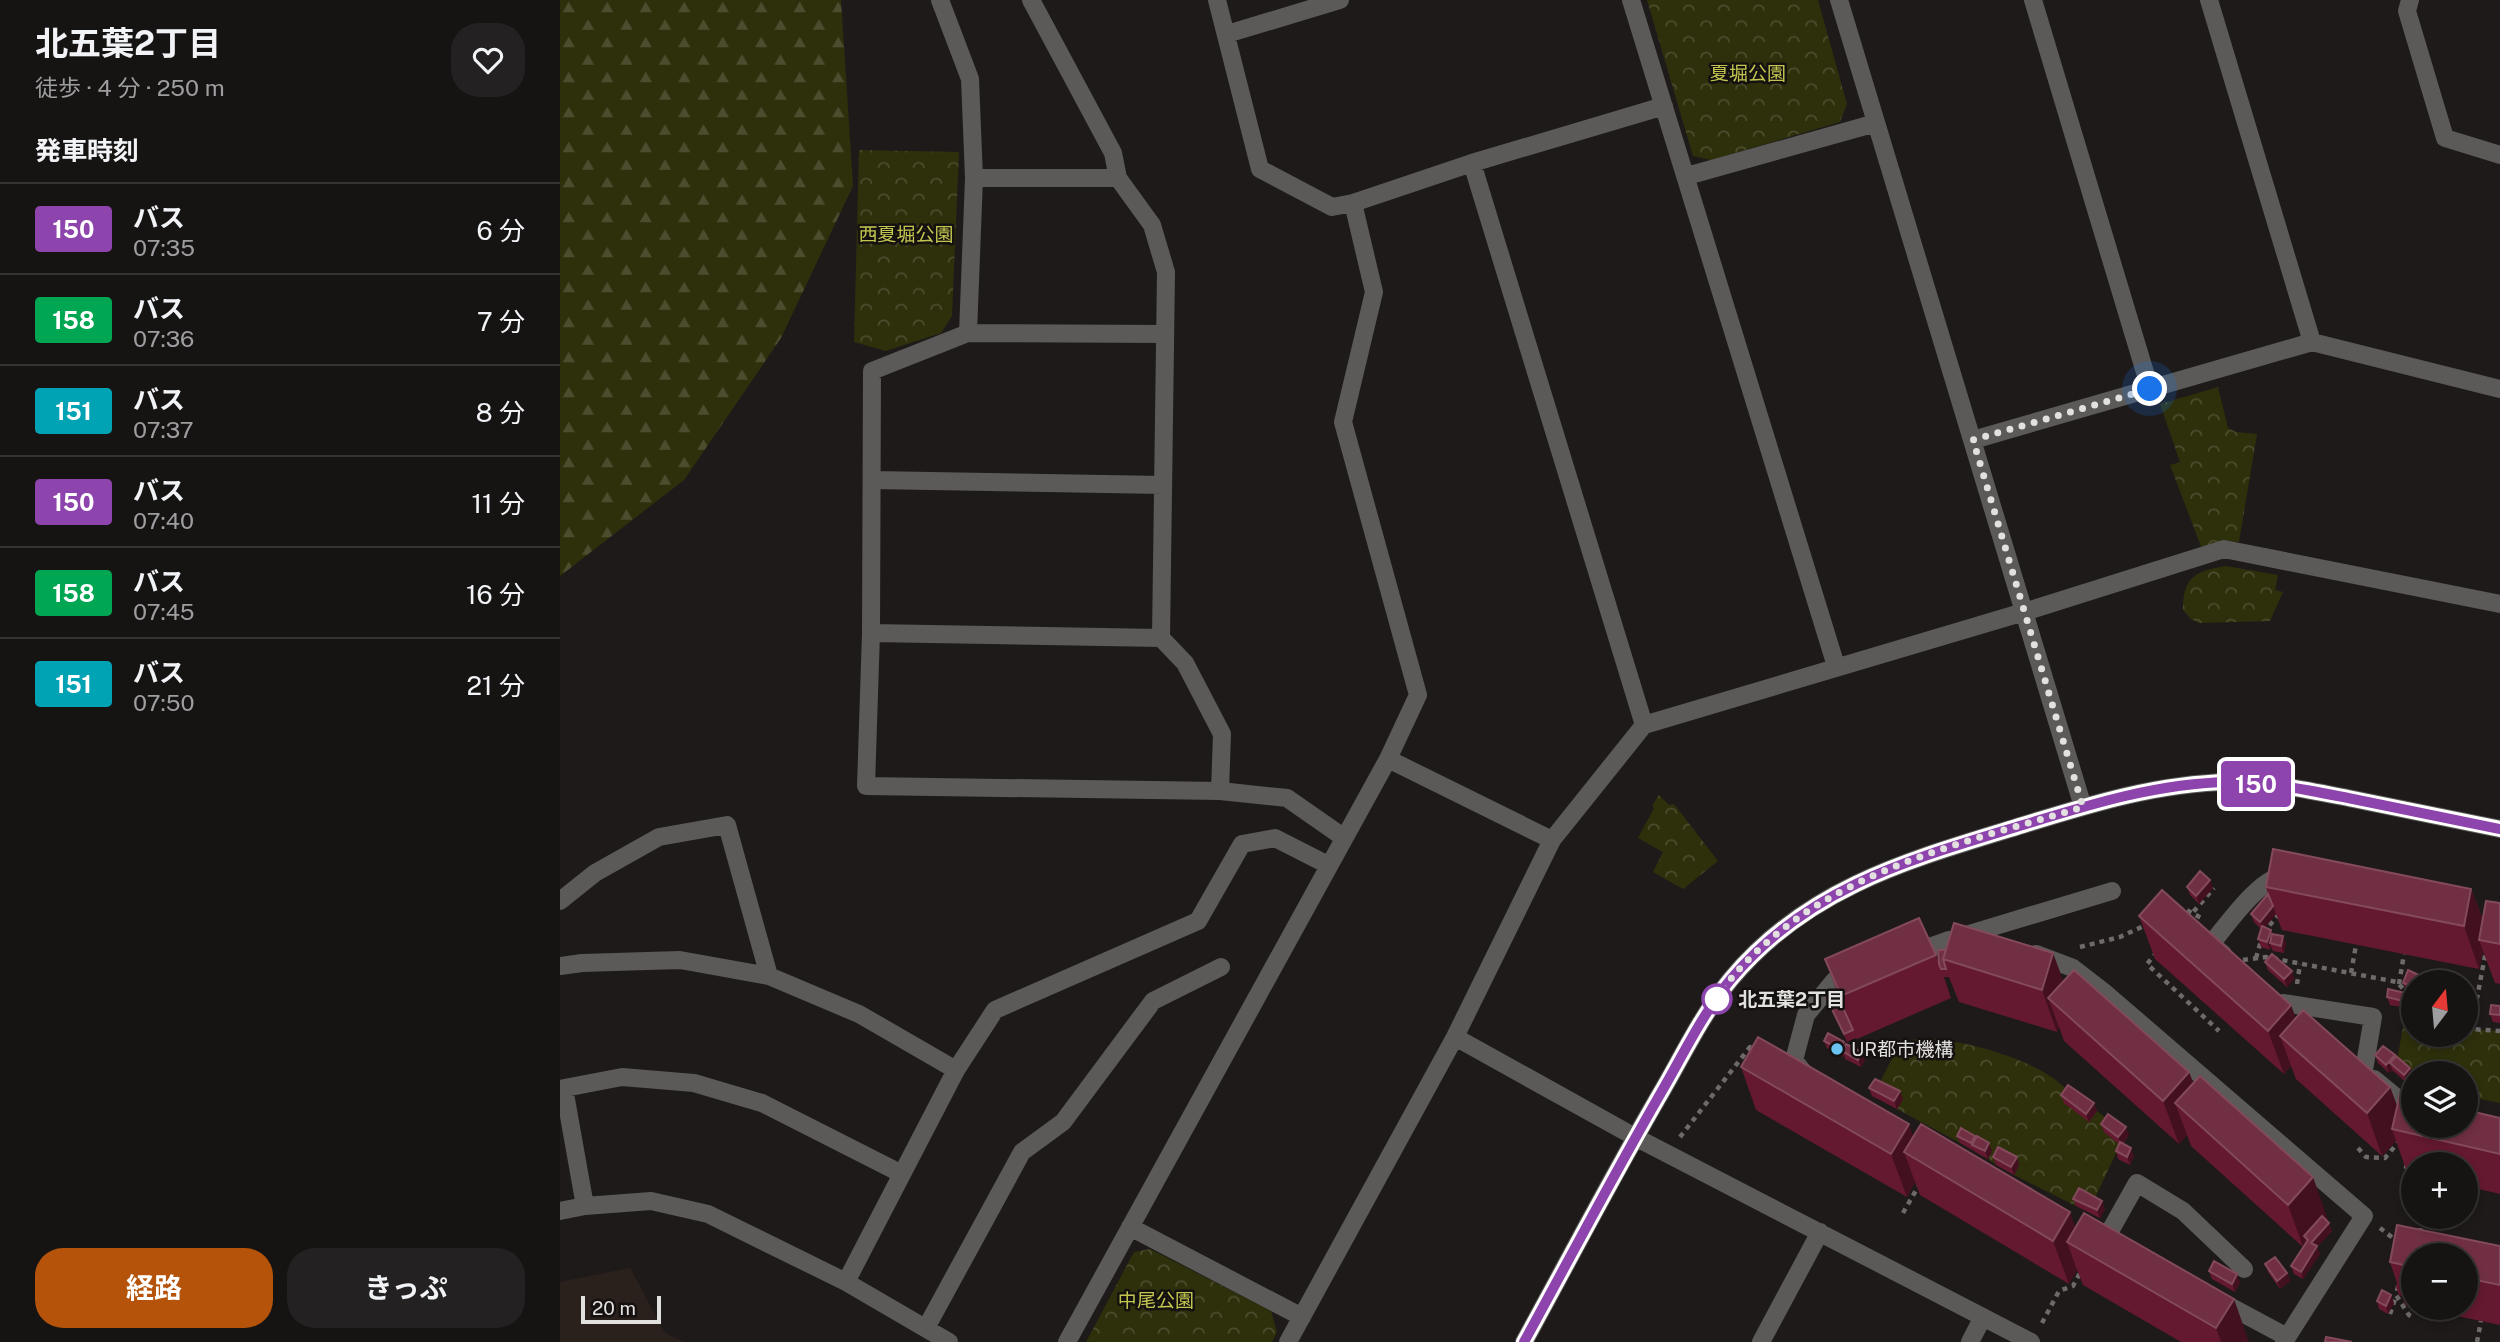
<!DOCTYPE html>
<html lang="ja">
<meta charset="utf-8">
<style>
:root{--surface:#161413;--page:#232121;--text:#f1f3f6;--muted:#9e9ea0;--line:#353333;--accent:#b45309}
body{margin:0;font-family:"Public Sans","Noto Sans JP",sans-serif;background:var(--page);color:var(--text);height:100vh;display:flex;flex-direction:column;font-size:26px;white-space:nowrap}
*{box-sizing:border-box;margin:0}
p{font-size:23px;color:var(--muted)}
.icon{flex:none;width:38px;height:38px;fill:none;stroke:currentColor;stroke-width:2;stroke-linecap:round;stroke-linejoin:round}
.map{position:relative;flex:1;overflow:hidden}
.drawer{display:flex;flex-direction:column;background:var(--surface);width:560px}
.drawer>*{flex:none}
.badge{padding:0 14px;border-radius:5px;font-size:24px;line-height:46px}
.needle{width:46px;rotate:16deg}
.fabs{position:absolute;left:1841px;top:970px;display:grid;gap:14px}
.fabs a{display:grid;place-items:center;width:77px;height:77px;border-radius:50%;background:var(--surface);box-shadow:0 4px 10px #0003,0 0 0 2px var(--line);font-size:35px}
.scale{position:absolute;left:21px;bottom:18px;width:80px;box-sizing:border-box;padding-left:7px;border:4px solid #e3e1e0;border-top:0;font-size:19px;line-height:24px;white-space:nowrap;color:#e3e1e0;-webkit-text-stroke:5px #151110;paint-order:stroke}
.you{position:absolute;width:35px;height:35px;margin:-18px;border:5px solid #fff;border-radius:50%;background:#1a73e8;box-shadow:0 0 0 10px #1a73e833}
.map>.badge{position:absolute;translate:-50% -50%;box-shadow:0 0 0 4px #fff}
h2{padding:0 35px;font-size:26px;line-height:63px}
.round{display:grid;place-items:center;flex:none;width:74px;height:74px;border-radius:28px;background:var(--page)}
.head{display:flex;align-items:center;justify-content:space-between;height:119px;padding:0 35px}
h1{font-size:33px;font-weight:700;line-height:52px}
.action{display:flex;gap:14px;margin-top:auto;padding:14px 35px}
.action a{flex:1;height:80px;border-radius:28px;background:var(--accent);color:#fff;font-size:28px;font-weight:700;line-height:80px;text-align:center}
.action a+a{background:var(--page);color:var(--text)}
ul{padding:0;list-style:none}
li{display:flex;align-items:center;gap:21px;height:91px;padding:0 35px;border-top:2px solid var(--line)}
li div{flex:1}
li b{display:block;font-size:26px}
li em{font-style:normal}
li .badge{min-width:77px;font-weight:700;text-align:center}
main{display:flex;flex:1;min-height:0}
.map>svg:first-child{display:block}
</style>
<main>
<section class="drawer">
<div class="head"><div><h1>北五葉2丁目</h1><p>徒歩 · 4 分 · 250 m</p></div><a class="round"><svg class="icon" aria-label="heart" viewBox="0 0 24 24"><path d="M12 20l-8-8c-3-5 5-10 8-4 3-6 11-1 8 4z"/></svg></a></div>
<h2>発車時刻</h2>
<ul>
<li><span class="badge" style="background:#8e44ad;color:#fff">150</span><div><b>バス</b><p>07:35</p></div><em>6 分</em></li>
<li><span class="badge" style="background:#00a651;color:#fff">158</span><div><b>バス</b><p>07:36</p></div><em>7 分</em></li>
<li><span class="badge" style="background:#00a3b4;color:#fff">151</span><div><b>バス</b><p>07:37</p></div><em>8 分</em></li>
<li><span class="badge" style="background:#8e44ad;color:#fff">150</span><div><b>バス</b><p>07:40</p></div><em>11 分</em></li>
<li><span class="badge" style="background:#00a651;color:#fff">158</span><div><b>バス</b><p>07:45</p></div><em>16 分</em></li>
<li><span class="badge" style="background:#00a3b4;color:#fff">151</span><div><b>バス</b><p>07:50</p></div><em>21 分</em></li>
</ul>
<div class="action"><a>経路</a><a>きっぷ</a></div>
</section>
<div class="map">
<svg width="1940" height="1342" viewBox="0 0 1940 1342">
<defs>
<pattern id="forest-firs" width="22" height="20" patternUnits="userSpaceOnUse" patternTransform="scale(1.75)"><rect width="22" height="20" fill="#2e2f0b"/><path d="M5 1l3.5 6h-7zM16 11l3.5 6h-7z" fill="#4c4d2e"/></pattern>
<pattern id="park-crowns" width="20" height="18" patternUnits="userSpaceOnUse" patternTransform="scale(1.75)"><rect width="20" height="18" fill="#2e2f0b"/><path d="M2 6a3 3 0 1 1 6 0M12 15a3 3 0 1 1 6 0" fill="none" stroke="#4c4d2e"/></pattern>
</defs>
<rect width="100%" height="100%" fill="#1e1a19"/>
<!-- built -->
<path fill="#2a211d" d="M70 1268 105 1333 124 1342H0V1282Z"/>
<!-- forest -->
<path fill="url(#forest-firs)" d="M0 0H281L293 186 221 338 124 480 0 576Z"/>
<!-- park -->
<path fill="url(#park-crowns)" d="M1087 0H1258L1287 104 1280 122 1151 160 1133 156Z
M299 150 399 152 392 316 381 333 326 351 294 342Z
M1658 387 1668 428 1676 432 1697 434 1679 542 1667 541 1642 549 1610 465 1620 462 1600 404Z
M1666 566 1718 575 1715 590 1723 592 1710 621 1639 623 1631 619 1623 610C1623 577 1635 571 1666 566Z
M1099 795 1109 805 1114 804 1158 861 1123 889 1093 872 1103 852 1078 838 1094 808 1092 806Z
M1853 1000V1034H1906V1027L1911 1029 1940 1031V1103L1906 1096V1073H1856L1837 1060 1846 1011Z
M1361 1038C1405 1040 1481 1059 1511 1094 1518 1101 1523 1113 1529 1121L1537 1111 1551 1122 1560 1145 1533 1202 1522 1197 1516 1206 1454 1175 1459 1165 1441 1155 1436 1165 1428 1159 1432 1151 1400 1143 1337 1109 1342 1099 1318 1086 1340 1043Z
M590 1249 711 1311 717 1332 712 1342H526L574 1252Z"/>
<g fill="none" stroke-linecap="round" stroke-linejoin="round">
<!-- path -->
<path stroke="#6d6a69" stroke-width="4.5" stroke-dasharray="5 5" stroke-linecap="butt" d="M1618 910 1623 908 1643 919
M1627 919 1654 888
M1703 933 1720 913
M1520 947 1560 937 1588 924
M1597 952 1587 964 1659 1031
M1696 958 1701 941
M1683 960 1706 957 1837 982 1853 1000
M1791 973 1796 945
M1737 984 1740 964
M1839 984 1844 954
M1906 1027 1911 1029 1940 1031
M1911 1029 1926 951
M1120 1137 1190 1047 1196 1050
M1798 1148 1806 1157 1825 1158 1841 1139
M1847 1164 1845 1172 1853 1188
M1343 1213 1359 1185
M1820 1228 1838 1242
M1860 1233 1861 1216
M1838 1286 1836 1295 1849 1315 1854 1318
M1830 1314 1836 1296
M1482 1323 1499 1291 1513 1286 1521 1271
M1917 1342 1921 1321"/>
<!-- minor -->
<path stroke="#5b5a59" stroke-width="18" d="M380 0 410 79 414 178 408 333 312 371 311 633 306 786 660 791 727 798 783 837
M471 0 553 153 558 178
M657 0 700 169 772 207 793 203 912 163 1104 106
M1071 0 1276 666
M1279 0 1523 807
M1473 0 1590 389
M1649 0 1752 342
M1850 0 1847 11 1885 138 1940 155
M667 34 780 0
M912 163 1084 725
M1127 176 1316 123
M414 178H558L592 225 606 272 601 638 625 663 662 734 660 791
M408 333 605 334
M1413 440 1752 342 1940 389
M312 480 603 485
M311 633 601 638
M828 759 992 840
M0 901 35 873 99 837 167 825 209 976
M1399 937 1552 891
M1350 954 1389 940 1411 943
M1476 954 1513 968 1544 992 1804 1216 1724 1342
M1663 954 1651 944C1667 925 1701 875 1727 875
M0 966 22 963 120 960 209 976 299 1014 396 1070
M1723 1003 1813 1017 1804 1070
M895 1037 1075 1137 1471 1342
M1247 1077 1234 1060 1246 1015 1274 981 1294 974
M1814 1079 1853 1111
M4 1088 25 1206
M0 1089 62 1077 134 1083 202 1103 342 1174
M0 1211 25 1206 91 1201 148 1214 286 1282 389 1342
M570 1227 742 1317
M1545 1240 1577 1183 1623 1211 1684 1269
M286 1282 396 1070 435 1010 638 921 682 844 715 838 768 865
M1658 1300 1727 1337
M366 1328 462 1152 503 1122 593 1001 661 967
M507 1342 828 759 858 695 783 422 814 292 793 203
M728 1342 895 1037 992 840 1084 725 1464 612 1664 549 1940 604
M964 1342C1010 1258 1054 1173 1102 1091 1124 1053 1143 1013 1171 979 1248 886 1353 859 1463 825 1531 804 1599 783 1670 782 1712 782 1752 791 1793 799 1842 809 1891 819 1940 829
M1201 1342 1260 1232
M1410 1342 1423 1317"/>
</g>
<!-- wall -->
<path fill="#641930" d="M1627 887 1653 888 1639 904 1630 895Z
M1706 887 1911 889 1923 920 1940 903V984L1935 983 1923 951 1919 969 1722 930 1716 914 1705 927 1711 930 1713 934 1723 936 1726 944 1724 953 1713 951 1711 947 1710 950 1701 947 1698 939 1701 929 1694 922 1691 914 1708 894Z
M1579 916 1736 1018 1830 1087 1837 1106 1940 1118V1194L1906 1186V1164H1853V1173L1847 1172 1836 1141 1822 1156 1736 1079 1731 1066 1724 1074 1595 959Z
M1378 950 1503 981 1629 1072 1633 1083 1768 1220 1767 1221 1769 1223 1772 1231 1757 1247 1760 1254 1743 1279 1734 1274 1731 1266 1743 1247 1631 1146 1627 1135 1619 1144 1504 1041 1499 1027 1497 1032 1399 1002 1389 977H1384L1391 998 1297 1039 1296 1038 1287 1042 1265 995 1281 1002 1265 959 1376 955 1379 964Z
M1705 962 1732 971 1734 979 1727 987 1708 970Z
M1853 982V994L1846 991 1843 983Z
M1845 993 1848 1001 1846 1008 1830 1005 1827 997Z
M1940 1006V1023L1933 1022 1930 1014Z
M1264 1041 1285 1045 1305 1060 1301 1067 1285 1059 1284 1055 1283 1057 1267 1048Z
M1815 1055 1835 1057 1850 1068 1853 1076 1847 1083 1832 1070 1829 1073 1818 1063Z
M1181 1067 1354 1137 1515 1228 1689 1342H1621L1523 1285 1517 1270 1509 1284 1360 1195 1355 1182 1347 1197 1196 1110Z
M1309 1088 1343 1099 1337 1109 1312 1096Z
M1501 1095 1534 1103 1537 1111 1529 1122 1504 1103Z
M1541 1124 1569 1135 1563 1144 1574 1156 1570 1165 1558 1159 1556 1151 1559 1144 1544 1132Z
M1397 1136H1415L1416 1138 1432 1151 1428 1159 1415 1152 1414 1150V1151L1400 1143Z
M1433 1157 1459 1165 1454 1175 1436 1165Z
M1513 1199 1542 1201 1545 1209 1540 1218 1516 1206Z
M1837 1225 1940 1246V1325L1854 1307H1906V1255H1853V1307L1845 1305 1842 1296 1839 1295 1836 1287 1837 1283 1830 1262Z
M1705 1264 1727 1273 1730 1281 1720 1289 1708 1272Z
M1649 1271 1680 1282 1675 1292 1652 1279Z
M1817 1301 1834 1303 1828 1314 1819 1309Z"/>
<!-- shaded-wall -->
<path fill="#42101f" d="M1650 880 1653 888 1639 904 1636 896Z
M1911 889 1927 932 1919 940 1923 951 1919 969 1904 926Z
M1713 906 1716 914 1703 930 1700 922Z
M1711 930 1714 938 1710 943 1711 947 1710 950 1707 942Z
M1723 936 1726 944 1724 953 1721 946Z
M1493 953 1509 996 1488 998 1499 1027 1497 1032 1482 990Z
M1732 971 1734 979 1727 987 1724 979Z
M1845 993 1848 1001 1846 1008 1843 1001Z
M1731 1005 1747 1048 1720 1036 1731 1066 1724 1074 1708 1031Z
M1284 1042 1287 1049 1282 1051 1284 1055 1283 1057 1280 1049Z
M1302 1052 1305 1060 1301 1067 1298 1060Z
M1835 1055 1837 1063H1830L1832 1070 1829 1073 1826 1065Z
M1850 1068 1853 1076 1847 1083 1844 1075Z
M1629 1072 1645 1115 1615 1103 1627 1135 1619 1144 1603 1101Z
M1830 1087 1846 1130 1832 1129 1836 1141 1822 1156 1807 1113Z
M1340 1091 1343 1099 1337 1109 1334 1101Z
M1534 1103 1537 1111 1529 1122 1526 1114Z
M1349 1124 1363 1164 1344 1152 1355 1182 1347 1197 1331 1154Z
M1566 1127 1569 1135 1561 1145 1558 1137Z
M1429 1143 1432 1151 1428 1159 1425 1151Z
M1571 1148 1574 1156 1570 1165 1567 1157Z
M1457 1157 1459 1165 1454 1175 1451 1167Z
M1753 1177 1768 1220 1749 1242 1744 1236 1747 1244 1743 1247 1728 1205Z
M1542 1201 1545 1209 1540 1218 1537 1210Z
M1510 1212 1524 1252 1507 1242 1517 1270 1509 1284 1493 1241Z
M1769 1223 1772 1231 1757 1247 1760 1254 1743 1279 1741 1272 1751 1243Z
M1727 1273 1730 1281 1720 1289 1717 1281Z
M1677 1274 1680 1282 1675 1292 1672 1284Z
M1831 1295 1834 1303 1828 1314 1826 1306Z
M1674 1299 1689 1342H1661L1656 1328Z"/>
<!-- building -->
<path fill="#712f43" stroke="#834a5c" stroke-width="2" d="M1713 849 1911 889 1904 926 1706 887Z
M1640 871 1650 880 1636 896 1627 887Z
M1602 890 1731 1005 1708 1031 1579 916Z
M1708 894 1713 906 1700 922 1691 914Z
M1926 901 1940 903V944L1919 940Z
M1359 918 1376 955 1281 996 1265 959Z
M1394 923 1493 953 1482 990 1383 959Z
M1702 926 1711 930 1707 942 1698 939Z
M1712 934 1723 936 1721 946 1710 943Z
M1378 950H1386L1383 959 1386 969H1381L1379 964Z
M1712 954 1732 971 1724 979 1705 962Z
M1514 970 1629 1072 1603 1101 1488 998Z
M1848 970 1863 977 1861 982H1853V987L1843 983Z
M1828 989 1845 993 1843 1001 1827 997Z
M1275 990 1293 1030 1284 1034 1265 995Z
M1931 1005 1940 1006V1015L1930 1014Z
M1743 1010 1830 1087 1807 1113 1720 1036Z
M1268 1033 1284 1042 1280 1049 1264 1041Z
M1198 1037 1349 1124 1331 1154 1181 1067Z
M1286 1044 1302 1052 1298 1060 1282 1051Z
M1823 1046 1835 1055 1826 1065 1815 1055Z
M1836 1056 1850 1068 1844 1075 1830 1063Z
M1640 1076 1753 1177 1728 1205 1615 1103Z
M1315 1079 1340 1091 1334 1101 1309 1088Z
M1508 1085 1534 1103 1526 1114 1501 1095Z
M1840 1094 1853 1098V1125H1906V1110L1940 1118V1154L1832 1129Z
M1548 1114 1566 1127 1558 1137 1541 1124Z
M1361 1124 1510 1212 1493 1241 1344 1152Z
M1401 1128 1415 1136 1411 1143 1397 1136Z
M1417 1136 1429 1143 1425 1151 1412 1145Z
M1560 1142 1571 1148 1567 1157 1556 1151Z
M1438 1147 1457 1157 1451 1167 1433 1157Z
M1519 1188 1542 1201 1537 1210 1513 1199Z
M1524 1213 1674 1299 1656 1328 1507 1242Z
M1762 1216 1769 1223 1751 1243 1757 1246 1741 1272 1731 1266 1748 1240 1744 1236Z
M1837 1225 1940 1246V1285L1906 1278V1255H1853V1267L1830 1262Z
M1715 1257 1727 1273 1717 1281 1705 1264Z
M1654 1261 1677 1274 1672 1284 1649 1271Z
M1822 1290 1831 1295 1826 1306 1817 1301Z
M1766 1337 1792 1342H1765Z"/>
<g fill="none" stroke-linecap="round" stroke-linejoin="round">
<!-- line casing -->
<g stroke="#fff" stroke-width="16">
<path id="line" d="M964 1342C1010 1258 1054 1174 1102 1091 1124 1053 1143 1013 1171 979 1249 886 1352 859 1463 825 1531 804 1599 783 1670 782 1712 782 1752 791 1793 799 1842 809 1891 819 1940 829"/>
</g>
<!-- line -->
<use href="#line" stroke="#8e44ad" stroke-width="10"/>
<!-- walk -->
<path stroke="#e3e1e0" stroke-width="7" stroke-dasharray="0 12.6" d="M1157 999C1169 978 1188 959 1206 943 1294 865 1414 840 1523 807L1413 440 1590 389"/>
</g>
<!-- markers -->
<circle fill="#fff" stroke="#8e44ad" stroke-width="3.5" cx="1157" cy="999" r="14"/>
<circle fill="#6bc3f2" stroke="#151110" stroke-width="2.5" cx="1277" cy="1049" r="7"/>
<g text-anchor="middle" stroke-width="5" stroke-linejoin="round" paint-order="stroke">
<!-- park labels -->
<g font-size="19" fill="#c2c64f" stroke="#151110">
<text x="1188" y="80">夏堀公園</text>
<text x="346" y="241">西夏堀公園</text>
<text x="596" y="1307">中尾公園</text>
</g>
<!-- stop labels -->
<g font-size="19" font-weight="bold" fill="#e3e1e0" stroke="#151110" text-anchor="start">
<text x="1178" y="1006">北五葉2丁目</text>
</g>
<!-- poi labels -->
<g font-size="19" fill="#e3e1e0" stroke="#151110" text-anchor="start">
<text x="1291" y="1056">UR都市機構</text>
</g>
</g>
</svg>
<div class="fabs">
<a><svg class="needle" viewBox="-14 -14 28 28"><path d="M0-13l5 13h-10z" fill="#e53935"/><path d="M0 13l5-13h-10z" fill="#9e9ea0"/></svg></a>
<a><svg class="icon" aria-label="layers" viewBox="0 0 24 24"><path d="M12 4l9 5-9 5-9-5zM3 14l9 5 9-5"/></svg></a>
<a>+</a>
<a>−</a>
</div>
<div class="scale">20 m</div>
<div class="you" style="left:1590px;top:389px"></div>
<b class="badge" style="left:1696px;top:784px;background:#8e44ad;color:#fff">150</b>
</div>
</main>
